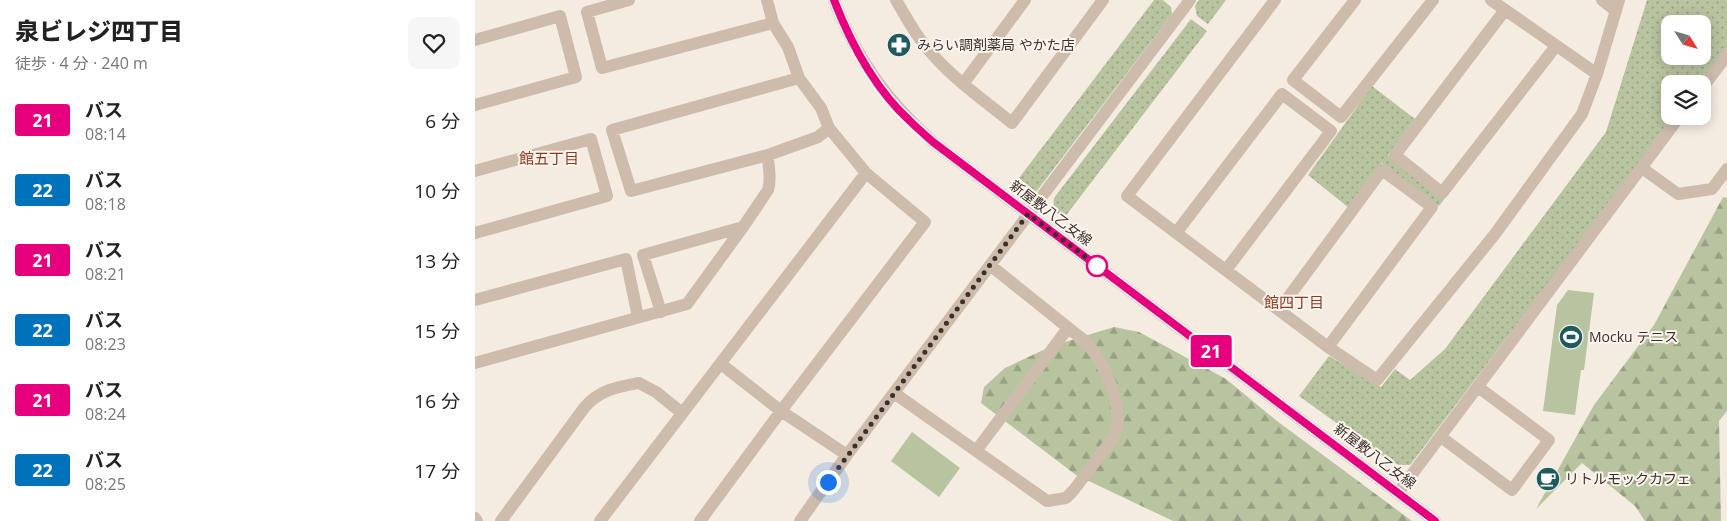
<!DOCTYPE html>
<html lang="ja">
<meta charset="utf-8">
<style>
:root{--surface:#fff;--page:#f6f6f6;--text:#222;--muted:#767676}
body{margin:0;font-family:"Open Sans","Noto Sans JP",sans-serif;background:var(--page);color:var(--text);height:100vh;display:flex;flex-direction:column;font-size:19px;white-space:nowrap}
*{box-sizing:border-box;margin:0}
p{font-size:16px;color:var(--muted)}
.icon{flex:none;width:28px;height:28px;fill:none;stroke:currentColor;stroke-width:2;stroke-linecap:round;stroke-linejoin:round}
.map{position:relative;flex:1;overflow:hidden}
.details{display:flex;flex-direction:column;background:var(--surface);width:475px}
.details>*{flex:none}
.badge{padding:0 10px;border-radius:4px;font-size:18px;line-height:32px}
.needle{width:32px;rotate:127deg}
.buttons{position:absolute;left:1186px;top:15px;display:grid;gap:10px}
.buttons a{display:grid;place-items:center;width:50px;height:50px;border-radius:10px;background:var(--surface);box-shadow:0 2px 12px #0003;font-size:25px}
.you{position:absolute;width:25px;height:25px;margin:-12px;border:4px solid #fff;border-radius:50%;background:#1a73e8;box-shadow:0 0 0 8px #1a73e833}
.map>.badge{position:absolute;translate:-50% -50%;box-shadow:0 0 0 2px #fff}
.round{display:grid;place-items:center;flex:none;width:52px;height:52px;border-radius:10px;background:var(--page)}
.overview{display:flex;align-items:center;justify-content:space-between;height:85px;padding:0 15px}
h1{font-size:24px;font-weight:800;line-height:38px}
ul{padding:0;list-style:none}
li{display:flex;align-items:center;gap:15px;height:70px;padding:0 15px}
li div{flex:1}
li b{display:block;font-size:19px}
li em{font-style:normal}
li .badge{min-width:55px;font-weight:700;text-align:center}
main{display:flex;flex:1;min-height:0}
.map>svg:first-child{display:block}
</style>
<main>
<section class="details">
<div class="overview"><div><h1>泉ビレジ四丁目</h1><p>徒歩 · 4 分 · 240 m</p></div><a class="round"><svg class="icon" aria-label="heart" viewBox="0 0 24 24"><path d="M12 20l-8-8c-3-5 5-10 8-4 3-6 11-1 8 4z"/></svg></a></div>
<ul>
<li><span class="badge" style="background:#e6007e;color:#fff">21</span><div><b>バス</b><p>08:14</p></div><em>6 分</em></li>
<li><span class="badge" style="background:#0072bc;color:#fff">22</span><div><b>バス</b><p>08:18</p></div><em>10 分</em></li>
<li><span class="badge" style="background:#e6007e;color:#fff">21</span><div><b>バス</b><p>08:21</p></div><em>13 分</em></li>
<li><span class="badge" style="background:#0072bc;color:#fff">22</span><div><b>バス</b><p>08:23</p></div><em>15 分</em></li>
<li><span class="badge" style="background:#e6007e;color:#fff">21</span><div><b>バス</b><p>08:24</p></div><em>16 分</em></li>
<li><span class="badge" style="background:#0072bc;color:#fff">22</span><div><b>バス</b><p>08:25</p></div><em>17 分</em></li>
</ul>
</section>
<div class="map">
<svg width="1252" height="521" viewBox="0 0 1252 521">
<defs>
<pattern id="grass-dots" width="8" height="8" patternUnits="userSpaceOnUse" patternTransform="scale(1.25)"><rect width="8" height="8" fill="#b8c4a0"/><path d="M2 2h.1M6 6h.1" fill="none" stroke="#97a083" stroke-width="1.8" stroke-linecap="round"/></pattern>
<pattern id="forest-firs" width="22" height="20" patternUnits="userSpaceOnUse" patternTransform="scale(1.25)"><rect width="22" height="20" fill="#b8c4a0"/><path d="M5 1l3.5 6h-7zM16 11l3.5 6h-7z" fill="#97a083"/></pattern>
</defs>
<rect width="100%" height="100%" fill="#f4ebe1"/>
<!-- grass -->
<path fill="url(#grass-dots)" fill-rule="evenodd" d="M679 0H688L696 7 697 14 561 192 544 178Z
M724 0H751L733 24 722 16 720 6Z
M1172 0H1252V48L1225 84H1195V116H1200L942 456 935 465H924L910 458 824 396 854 356 906 387 920 369 935 380 970 349 1131 132ZM1195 24H1228V56H1195Z
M716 19 732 31 589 218 578 210 579 198Z
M897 86 940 119 913 155 971 197 964 206 907 163 874 208 833 175Z"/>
<!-- forest -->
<path fill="url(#forest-firs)" d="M1248 197 1252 198V411L1244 421 1246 521H1170L1160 506 1107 463 1061 509 1119 405 1179 325Z
M639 327 664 332 751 379 802 421 937 521H698L601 475 506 403 509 387 530 368 577 346Z"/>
<!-- pitch -->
<path fill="#b8c4a0" d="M1093 290 1119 293 1109 370H1106L1100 415 1068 411 1082 305Z
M437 432 485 468 464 497 416 461Z"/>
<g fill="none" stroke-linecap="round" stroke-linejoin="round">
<!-- minor -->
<path stroke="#cdbbac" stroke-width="12" d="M154 0 112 12 127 68 298 23
M359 0C381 58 412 101 458 142L960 521
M421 0C432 19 443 39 458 55 481 81 510 101 537 123L628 0
M800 0 652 196 853 347 902 380 1020 234 1107 114 1122 74 1144 0
M880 0 818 80 866 117 958 0
M1016 0 1122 74
M1127 0 1141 11
M1030 10 920 155 967 193 1081 46
M0 40 85 16 101 77 0 105
M324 78 137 130 156 191 293 155 343 137 354 128
M488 84 550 0
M1228 87 1252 55
M1167 168 1203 194 1237 189 1252 169
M0 171 116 139 132 196 0 233
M701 233 807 94 856 131 751 270
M0 300 151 259 163 317
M804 310 907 170 957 207 853 347
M186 312 168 255 268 227
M0 363 212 304 268 227 293 190C297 178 293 167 293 155
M246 364 306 411 372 455
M419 393 572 501 591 498 598 491C607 479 617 466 626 454 629 449 635 444 638 438 652 409 630 364 611 342L515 265
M966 437 1037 490 1074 440 1003 387
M501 451 593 328
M923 493 1205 116
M0 518 2 521
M26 521 109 408C124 390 142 387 164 383L181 392 207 413
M125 521 391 173
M225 521 306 411 450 222 391 173 354 128 346 108 324 78 313 47 298 23 292 0
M325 521 372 455 715 0"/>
</g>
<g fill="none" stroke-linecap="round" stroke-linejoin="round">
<!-- line casing -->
<g stroke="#fff" stroke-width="11">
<path id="line" d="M359 0C376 44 400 89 435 121 442 128 450 135 458 142L960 521"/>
</g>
<!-- line -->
<use href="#line" stroke="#e6007e" stroke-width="8"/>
<!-- walk -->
<path stroke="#3b302b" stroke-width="5" stroke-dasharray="0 9" d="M353 482 553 214 624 267 622 266"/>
</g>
<!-- icons -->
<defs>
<g id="pharmacy-disc" transform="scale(1.25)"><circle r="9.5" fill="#1f5a5e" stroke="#fbf5ee"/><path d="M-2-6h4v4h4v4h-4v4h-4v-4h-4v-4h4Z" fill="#fff"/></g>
<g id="stadium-disc" transform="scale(1.25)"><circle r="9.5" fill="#1f5a5e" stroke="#fbf5ee"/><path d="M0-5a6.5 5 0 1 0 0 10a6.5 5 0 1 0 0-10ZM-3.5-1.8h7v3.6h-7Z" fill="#fff"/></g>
<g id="cafe-disc" transform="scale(1.25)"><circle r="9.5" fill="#1f5a5e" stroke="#fbf5ee"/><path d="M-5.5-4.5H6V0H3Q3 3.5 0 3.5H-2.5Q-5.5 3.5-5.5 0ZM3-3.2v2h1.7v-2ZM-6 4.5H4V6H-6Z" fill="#fff"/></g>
</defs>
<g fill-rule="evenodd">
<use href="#pharmacy-disc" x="424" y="45"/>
<use href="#stadium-disc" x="1096" y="337"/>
<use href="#cafe-disc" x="1073" y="479"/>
</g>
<!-- markers -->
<circle fill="#fff" stroke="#e6007e" stroke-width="2.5" cx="622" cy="266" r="10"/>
<g text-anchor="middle" stroke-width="4" stroke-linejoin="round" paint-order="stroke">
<!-- poi labels -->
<g font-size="14" fill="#3b302b" stroke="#fbf5ee" text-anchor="start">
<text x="442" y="50">みらい調剤薬局 やかた店</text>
<text x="1114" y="342">Mocku テニス</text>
<text x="1090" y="484">リトルモックカフェ</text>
</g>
<!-- street labels -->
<g font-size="14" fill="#3b302b" stroke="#fbf5ee">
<text transform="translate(576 213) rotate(37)" y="5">新屋敷八乙女線</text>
<text transform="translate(900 456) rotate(37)" y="5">新屋敷八乙女線</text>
</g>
<!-- neighbourhood labels -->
<g font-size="15" fill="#8c3b22" stroke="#fbf5ee">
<text x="74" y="164">館五丁目</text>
<text x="819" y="308">館四丁目</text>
</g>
</g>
</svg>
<div class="buttons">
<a><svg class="needle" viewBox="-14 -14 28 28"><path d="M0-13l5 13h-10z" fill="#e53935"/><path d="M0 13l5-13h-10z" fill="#767676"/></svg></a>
<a><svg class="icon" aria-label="layers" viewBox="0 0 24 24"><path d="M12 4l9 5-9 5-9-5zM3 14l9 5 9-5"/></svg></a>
</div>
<div class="you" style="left:353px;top:482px"></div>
<b class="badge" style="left:736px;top:351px;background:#e6007e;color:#fff">21</b>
</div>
</main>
